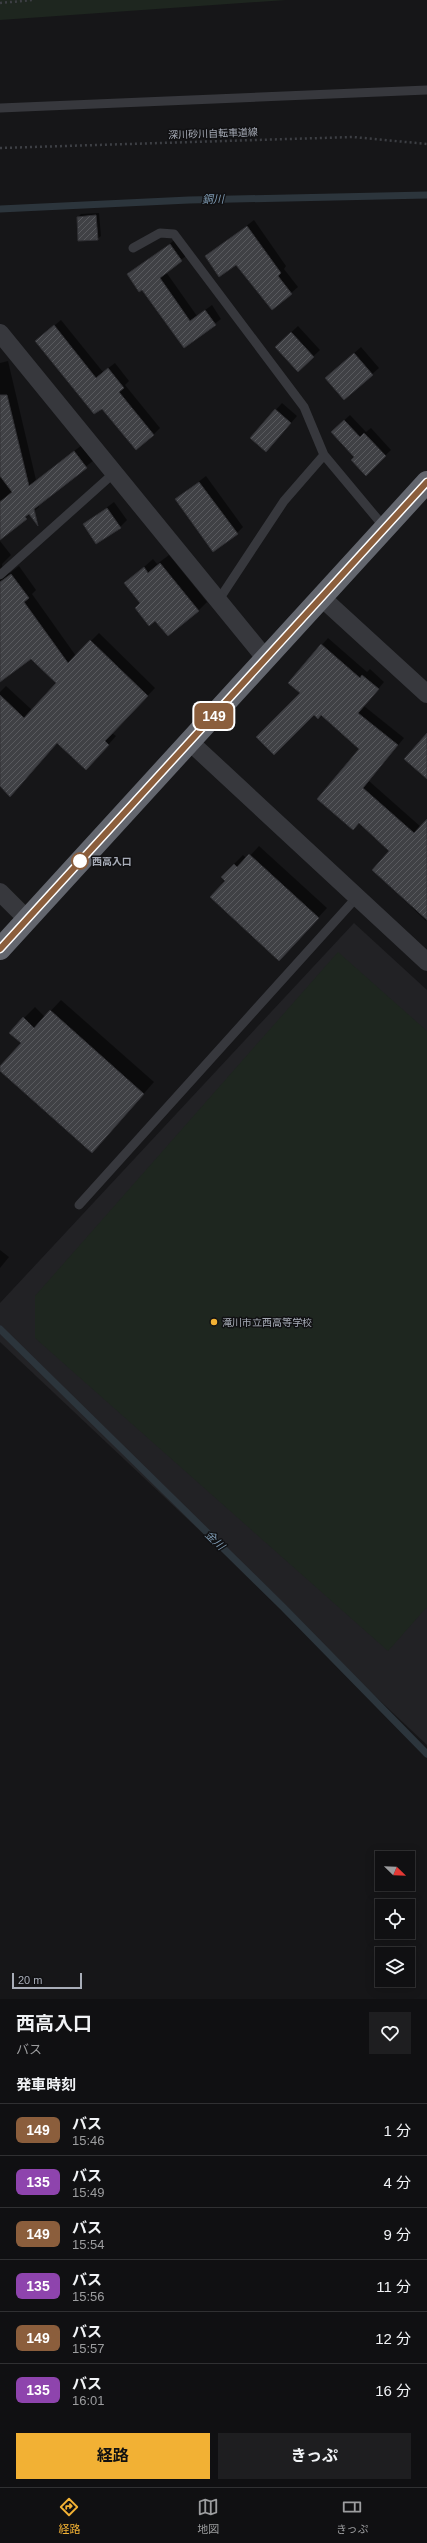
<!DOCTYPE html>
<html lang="ja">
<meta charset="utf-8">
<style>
:root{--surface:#101012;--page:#1e1e20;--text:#f1f3f6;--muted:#9c9d9f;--line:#303032;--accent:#f2b134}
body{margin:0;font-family:Helvetica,"Noto Sans JP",sans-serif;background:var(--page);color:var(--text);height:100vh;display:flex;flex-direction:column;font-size:15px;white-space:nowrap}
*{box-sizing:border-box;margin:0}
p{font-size:13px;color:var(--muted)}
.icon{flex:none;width:22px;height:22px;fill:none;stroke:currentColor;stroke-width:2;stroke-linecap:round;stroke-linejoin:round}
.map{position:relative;height:1999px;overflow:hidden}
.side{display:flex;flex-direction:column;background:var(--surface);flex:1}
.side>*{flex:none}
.badge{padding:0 8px;border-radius:6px;font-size:14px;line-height:26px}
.needle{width:26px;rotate:113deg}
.tools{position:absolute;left:375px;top:1851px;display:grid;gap:8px}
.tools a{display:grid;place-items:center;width:40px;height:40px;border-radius:0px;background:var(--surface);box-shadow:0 2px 10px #0003,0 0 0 1px var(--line);font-size:20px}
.scale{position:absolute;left:12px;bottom:10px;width:70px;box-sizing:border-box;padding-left:4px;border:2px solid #a8adb8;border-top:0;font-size:11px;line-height:14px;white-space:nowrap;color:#a8adb8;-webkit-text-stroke:3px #111113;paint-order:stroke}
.map>.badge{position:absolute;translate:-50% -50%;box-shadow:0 0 0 2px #fff}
h2{padding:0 16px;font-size:15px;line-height:36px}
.round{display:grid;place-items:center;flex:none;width:42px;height:42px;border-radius:0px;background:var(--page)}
.summary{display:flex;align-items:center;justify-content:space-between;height:68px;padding:0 16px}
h1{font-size:19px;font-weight:700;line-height:30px}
.button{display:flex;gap:8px;margin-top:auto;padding:8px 16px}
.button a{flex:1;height:46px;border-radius:0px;background:var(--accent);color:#111;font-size:16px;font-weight:700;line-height:46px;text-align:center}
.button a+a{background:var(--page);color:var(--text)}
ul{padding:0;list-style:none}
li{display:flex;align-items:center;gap:12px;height:52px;padding:0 16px;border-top:1px solid var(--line)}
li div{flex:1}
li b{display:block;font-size:15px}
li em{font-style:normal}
li .badge{min-width:44px;font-weight:700;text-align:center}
.tab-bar{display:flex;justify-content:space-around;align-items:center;height:56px;border-top:1px solid var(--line);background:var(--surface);font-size:11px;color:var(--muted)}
.tab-bar a{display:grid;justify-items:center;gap:2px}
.tab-bar .selected{color:var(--accent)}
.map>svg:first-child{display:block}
</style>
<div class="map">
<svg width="427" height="1999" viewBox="0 0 427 1999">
<defs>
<pattern id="building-hatch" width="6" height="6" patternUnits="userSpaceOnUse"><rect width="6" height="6" fill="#404145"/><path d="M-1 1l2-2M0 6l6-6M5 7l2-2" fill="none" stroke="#595a5e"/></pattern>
</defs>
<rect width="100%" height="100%" fill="#161618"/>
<!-- built -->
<path fill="#222225" d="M354 923 427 990V1745L0 1342V1303Z"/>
<!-- green -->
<path fill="#1e261f" d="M0 0H286L0 20Z
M338 952 427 1031V1607L388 1651 35 1338V1296Z"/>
<!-- shadow -->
<path fill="#0007" d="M99 213 101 236 97 239 78 217 81 214Z
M254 220 286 266 284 269 298 287 291 293 236 263 206 257Z
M176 239 187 255 166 272 197 316 212 305 221 319 184 347 143 289 129 274Z
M61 320 103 372 115 363 129 381 125 385 160 428 153 435 102 407 36 341Z
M298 326 320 350 298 371 283 340Z
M361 347 379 368 344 399 333 372Z
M8 361 36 480 82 445 94 460 56 491 0 500V363Z
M282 403 297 416 273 444 251 438Z
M350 415 366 432 371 428 391 450 366 474 338 426Z
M206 476 243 527 237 533 176 499Z
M32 497 39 507 0 539V518Z
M114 502 127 520 120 527 85 524Z
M0 541 11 555 2 564 3 571 10 573 19 566 36 590 32 594 76 656 99 633 155 688 112 733 116 736 94 761 57 742 0 785V692L6 686 32 710 57 683 31 658 0 679Z
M169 555 207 602 198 611 141 602 126 583 153 559 157 564Z
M328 638 367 672 370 669 384 682 364 706 404 738 369 781 421 827 427 824 426 921 373 870 391 851 359 822 361 748 289 683Z
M259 846 327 908 288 950 227 880 234 864 243 855 247 859Z
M61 1000 154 1082 103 1140 0 1070 22 1043 11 1033 24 1018 35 1007 45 1017Z
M0 1250 9 1257 0 1268Z"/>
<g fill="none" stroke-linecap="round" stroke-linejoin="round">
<!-- stream -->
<path stroke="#2c353c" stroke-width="7" d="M0 209 189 200 427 195
M0 1329 283 1607 427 1754"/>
</g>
<!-- building -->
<path fill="url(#building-hatch)" stroke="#303034" d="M96 215 98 240 78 241 77 217Z
M247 226 281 273 278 276 292 294 272 310 236 265 219 277 205 256Z
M170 244 182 261 160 278 190 321 205 310 216 325 184 348 142 290 139 292 127 274Z
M54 325 96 378 108 368 124 388 119 392 154 435 136 450 102 409 94 414 35 341Z
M291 332 314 357 298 372 275 347Z
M354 353 373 375 344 400 325 378Z
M0 395H7L29 486 74 451 87 468 34 509 38 526 29 514 25 517 27 519 0 540V502L12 492 0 476Z
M275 409 291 423 266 452 250 438Z
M344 420 360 437 364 433 386 456 366 476 351 460 354 457 331 432Z
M199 482 238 534 213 552 175 499Z
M107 508 121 528 96 544 83 524Z
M160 563 199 611 168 636 155 621 149 626 135 608 140 603 124 583 144 567 148 573Z
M11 574 29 598 24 602 68 663 90 640 148 696 105 741 109 745 86 770 57 743 10 797 0 786V695L24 718 56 683 31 659 0 682V582Z
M321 644 360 678 362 675 379 689 358 713 398 745 363 788 414 833 427 819V920L372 870 389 851 359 823 353 830 317 799 359 749 321 715 318 719 314 715 274 755 256 737 300 693 288 683Z
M427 733V779L404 759Z
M249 854 319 918 279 961 210 897 225 881 221 877 234 864 237 867Z
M50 1010 144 1094 92 1153 0 1071V1066L21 1043 9 1033 23 1017 34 1028Z"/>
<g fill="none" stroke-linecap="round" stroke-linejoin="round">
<!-- path -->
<path stroke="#3d3f44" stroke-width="2.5" stroke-dasharray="2 3" stroke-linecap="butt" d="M0 3 33 0
M0 148 353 137 427 144"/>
<!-- lane -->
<path stroke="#37383d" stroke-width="9" d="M0 108 427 90
M133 248 160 233 174 234 304 407 324 455 385 528
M0 575 114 473
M218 601 284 501 324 455
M79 1205 356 898"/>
<!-- street -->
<path stroke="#37383d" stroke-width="18" d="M0 333 266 659
M321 597 427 694
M190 742 427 962
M0 892 27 919"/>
<!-- highway -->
<path stroke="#63666e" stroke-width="22" d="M0 949 427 482"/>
</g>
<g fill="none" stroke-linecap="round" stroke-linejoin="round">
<!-- line casing -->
<g stroke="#fff" stroke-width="9">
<path id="line" d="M0 949 427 482"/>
</g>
<!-- line -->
<use href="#line" stroke="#8b5e3c" stroke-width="6"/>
</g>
<!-- markers -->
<circle fill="#fff" stroke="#8b5e3c" stroke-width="2" cx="80" cy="861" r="8"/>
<circle fill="#f2b134" stroke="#111113" stroke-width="1.5" cx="214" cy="1322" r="4"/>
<g text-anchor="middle" stroke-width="3" stroke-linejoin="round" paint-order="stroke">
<!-- street labels -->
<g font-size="10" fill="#a8adb8" stroke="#111113">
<text transform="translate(213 133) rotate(-2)" y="4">深川砂川自転車道線</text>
</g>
<!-- stop labels -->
<g font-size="10" font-weight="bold" fill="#a8adb8" stroke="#111113" text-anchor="start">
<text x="92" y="865">西高入口</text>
</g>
<!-- poi labels -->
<g font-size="10" fill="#a8adb8" stroke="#111113" text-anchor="start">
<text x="222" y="1326">滝川市立西高等学校</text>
</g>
<!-- water labels -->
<g font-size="11" font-style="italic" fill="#7f9bb3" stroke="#111113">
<text transform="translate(213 199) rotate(-1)" y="4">銅川</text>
<text transform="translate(215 1540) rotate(44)" y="4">金川</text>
</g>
</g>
</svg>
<div class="tools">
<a><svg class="needle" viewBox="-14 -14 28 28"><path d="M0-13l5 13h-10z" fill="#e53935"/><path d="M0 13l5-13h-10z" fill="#9c9d9f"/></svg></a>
<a><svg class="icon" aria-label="locate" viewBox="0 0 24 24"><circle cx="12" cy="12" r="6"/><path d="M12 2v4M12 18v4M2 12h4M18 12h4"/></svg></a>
<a><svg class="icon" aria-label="layers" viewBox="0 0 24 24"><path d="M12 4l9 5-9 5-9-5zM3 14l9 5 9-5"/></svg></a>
</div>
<div class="scale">20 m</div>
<b class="badge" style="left:214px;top:716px;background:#8b5e3c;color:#fff">149</b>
</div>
<section class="side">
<div class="summary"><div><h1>西高入口</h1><p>バス</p></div><a class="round"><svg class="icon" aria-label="heart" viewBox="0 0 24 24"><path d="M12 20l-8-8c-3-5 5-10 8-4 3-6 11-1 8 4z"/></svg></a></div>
<h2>発車時刻</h2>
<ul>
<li><span class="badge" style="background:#8b5e3c;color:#fff">149</span><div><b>バス</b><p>15:46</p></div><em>1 分</em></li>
<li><span class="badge" style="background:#8e44ad;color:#fff">135</span><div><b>バス</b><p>15:49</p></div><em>4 分</em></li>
<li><span class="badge" style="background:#8b5e3c;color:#fff">149</span><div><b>バス</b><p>15:54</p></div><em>9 分</em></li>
<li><span class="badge" style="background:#8e44ad;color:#fff">135</span><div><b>バス</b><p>15:56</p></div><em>11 分</em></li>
<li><span class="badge" style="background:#8b5e3c;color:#fff">149</span><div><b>バス</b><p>15:57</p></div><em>12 分</em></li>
<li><span class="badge" style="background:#8e44ad;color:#fff">135</span><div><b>バス</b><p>16:01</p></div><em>16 分</em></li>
</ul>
<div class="button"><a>経路</a><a>きっぷ</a></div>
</section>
<nav class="tab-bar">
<a class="selected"><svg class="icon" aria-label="directions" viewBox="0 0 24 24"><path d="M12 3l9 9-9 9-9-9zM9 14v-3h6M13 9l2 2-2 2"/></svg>経路</a>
<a><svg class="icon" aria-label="map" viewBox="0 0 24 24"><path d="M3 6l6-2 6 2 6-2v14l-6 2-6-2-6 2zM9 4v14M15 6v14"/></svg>地図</a>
<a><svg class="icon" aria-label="tickets" viewBox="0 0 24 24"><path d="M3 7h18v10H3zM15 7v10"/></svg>きっぷ</a>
</nav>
